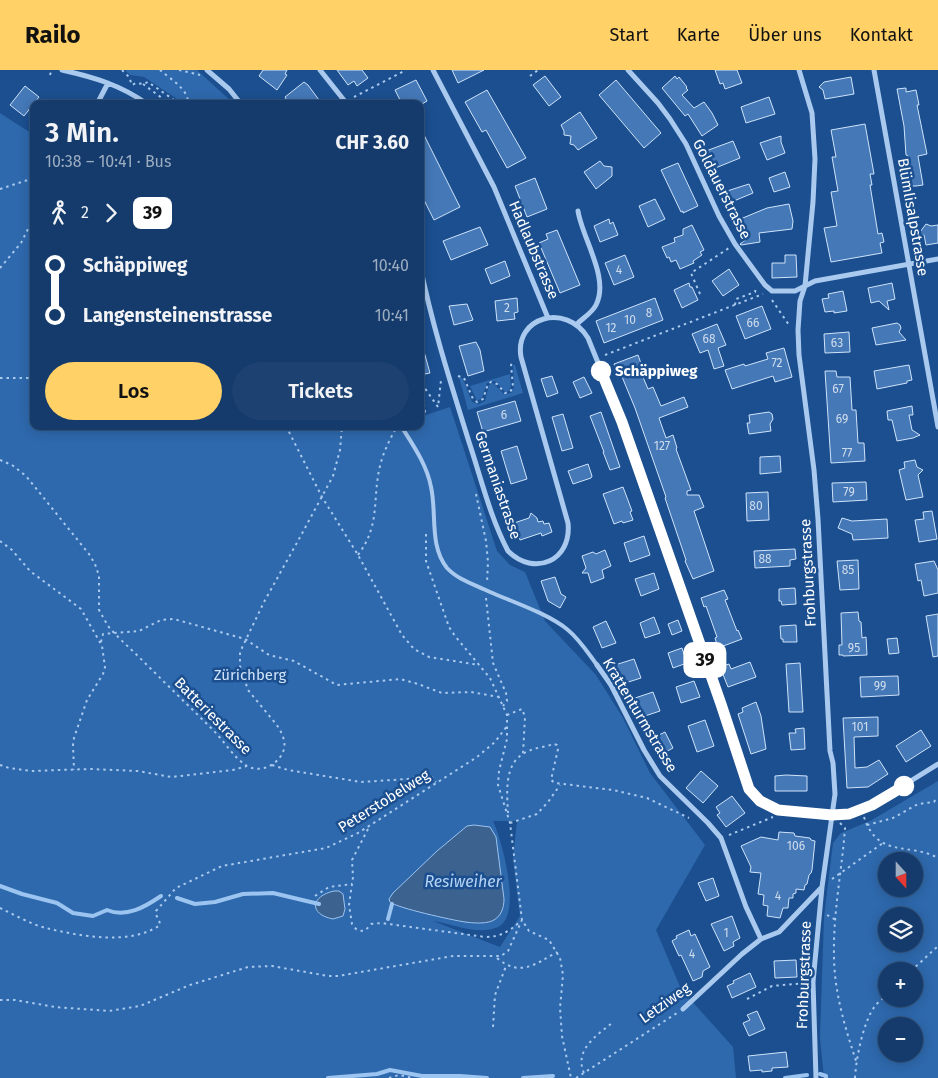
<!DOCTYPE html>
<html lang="de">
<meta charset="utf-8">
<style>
:root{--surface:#143b6b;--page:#1d4271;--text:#f1f3f6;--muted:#9dadc1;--line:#33557e;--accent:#ffd166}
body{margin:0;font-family:"Fira Sans",sans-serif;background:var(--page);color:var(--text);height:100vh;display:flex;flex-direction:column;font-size:19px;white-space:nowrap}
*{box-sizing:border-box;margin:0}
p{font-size:16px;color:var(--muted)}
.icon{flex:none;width:28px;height:28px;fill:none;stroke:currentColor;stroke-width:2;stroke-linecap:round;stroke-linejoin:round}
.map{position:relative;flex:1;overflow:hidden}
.drawer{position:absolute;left:30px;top:30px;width:394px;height:330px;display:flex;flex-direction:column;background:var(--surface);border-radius:10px;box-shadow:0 2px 12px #0003,0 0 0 1px var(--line)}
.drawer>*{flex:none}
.badge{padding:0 10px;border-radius:8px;font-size:18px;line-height:32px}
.needle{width:32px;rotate:159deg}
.controls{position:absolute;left:878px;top:782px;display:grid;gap:10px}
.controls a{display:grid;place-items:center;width:45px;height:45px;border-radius:50%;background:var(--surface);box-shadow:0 2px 12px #0003,0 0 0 1px var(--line);font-size:25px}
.map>.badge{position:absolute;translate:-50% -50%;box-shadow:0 0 0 2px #fff}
.legs{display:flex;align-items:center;gap:8px;height:55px;padding:0 15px;font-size:16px}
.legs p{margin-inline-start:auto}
.summary{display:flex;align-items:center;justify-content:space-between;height:85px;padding:0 15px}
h1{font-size:28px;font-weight:600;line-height:38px}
.button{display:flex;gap:10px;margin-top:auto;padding:10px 15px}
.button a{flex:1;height:58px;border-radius:30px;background:var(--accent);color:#111;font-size:20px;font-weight:600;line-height:58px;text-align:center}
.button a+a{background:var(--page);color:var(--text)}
ul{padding:0 15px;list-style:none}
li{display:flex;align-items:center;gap:18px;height:50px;font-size:19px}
li i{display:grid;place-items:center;width:8px;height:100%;margin:0 6px;background:currentColor}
li i::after{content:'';width:12px;height:12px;margin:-6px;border:4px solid;border-radius:50%;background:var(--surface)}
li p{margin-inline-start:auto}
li:first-child i{background:linear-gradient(#0000 50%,currentColor 0)}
li:last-child i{background:linear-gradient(currentColor 50%,#0000 0)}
header{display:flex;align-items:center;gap:30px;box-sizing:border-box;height:70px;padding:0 25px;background:var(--accent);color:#111}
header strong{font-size:24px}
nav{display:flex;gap:28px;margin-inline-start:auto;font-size:18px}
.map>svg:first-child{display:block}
</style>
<header>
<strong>Railo</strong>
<nav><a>Start</a><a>Karte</a><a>Über uns</a><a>Kontakt</a></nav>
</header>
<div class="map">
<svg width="938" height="1008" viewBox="0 0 938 1008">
<rect width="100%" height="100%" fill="#1b4f8f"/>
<!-- green -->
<path fill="#2e69ad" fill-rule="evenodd" d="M125 0H197L234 34H181L180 31 144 7 130 5Z
M0 43 34 65V356H420V347L450 337 497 481 510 495 525 502 545 551 596 605 623 648 650 703 705 775 656 860 681 919 733 977 736 1008H0ZM493 751H517L513 789 520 846 500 877 433 851C454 854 478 866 498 857 523 846 502 770 493 751Z
M513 295H515L523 323 468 340 459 307 463 309 472 332 479 334 485 331 489 315 493 313 504 324 511 323 514 317Z
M510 304 511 316 509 321 505 322 495 311 487 313 482 328 477 331 470 316Z
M938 711V1008H824L820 968 824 847 833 773 841 763 870 751ZM914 791V819H886V791ZM886 846H914V874H886ZM914 901V929H886V901ZM886 956H914V984H886Z"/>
<!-- water -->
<path fill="#3c6290" stroke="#9cc4f0" d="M474 755 490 757 496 767 504 829C504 838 501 847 492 851 484 854 473 853 465 852 452 850 397 838 390 832L389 829 393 823 437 781 467 756Z
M334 821H339L343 824 345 839 343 846 333 849C308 844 311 826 334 821Z"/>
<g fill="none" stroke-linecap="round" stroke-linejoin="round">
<!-- stream -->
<path stroke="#9cc4f0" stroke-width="4" d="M0 816 22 824 57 833 73 843 93 846 107 840C126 848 145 837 161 826
M177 828 195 834 215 832 243 824 273 823 319 834
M388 849 392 834
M820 1004 826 1006V1008
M328 1008 377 1004 390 1000 422 1006H460L487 1008
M523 1008 553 1006
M785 1008 807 1005"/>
</g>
<!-- building -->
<path fill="#4478b7" stroke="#cfe3fa" d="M263 0H287L285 4 287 5 277 20 259 6Z
M337 0H362L368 8 357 16 354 11 348 15Z
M452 0H484L458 13Z
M715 0H737L742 13 725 19 723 13 720 14Z
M545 6 561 27 549 36 533 15Z
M675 6 677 9 679 7 687 17 686 18 688 20 682 25 694 38 704 32 712 43 718 55 702 66 688 44 685 46 662 18Z
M851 7 854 24 825 29 823 20 819 17 824 12Z
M416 10 427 31 422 34H402L395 20Z
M616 10 661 63 644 78 599 25Z
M304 12 308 15 322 34H289L285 27Z
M25 16 39 27 24 46 10 35Z
M906 18V22L916 20 919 35H917L927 84 918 86 923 115 916 116H911L909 102H912L908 86 906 85 904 56 897 19Z
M487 20 526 88 507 98 486 60 482 62 465 32Z
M769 27 775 44 746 53 741 37Z
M580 42 597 68 578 80 574 75 570 74 571 66 564 65V61L561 55Z
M865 54 874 104H870L872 115H870L878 164 882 163 884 172 880 173 882 183 831 192 824 158 837 156 831 122 838 121 832 87H836L831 60Z
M420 57 460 137 434 150 420 122Z
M781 66V72L785 83 767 90 760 73Z
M733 71 740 88 713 99 706 81Z
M600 91 604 96 612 97V106L596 119 584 102Z
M678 93 698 136 683 143V141L681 142 661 100Z
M785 102 790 117 774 122 769 108Z
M535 108 547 139 527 147 515 116Z
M749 114 753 123 729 133 724 122Z
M655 129 665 149 648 157 639 136Z
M789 134 793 151 792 159 759 163 760 172 741 175 740 174 748 168 738 150 767 138Z
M609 149 610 154 613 152 618 165 600 172 594 156Z
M926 154 931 156 938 155V173L926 175 924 165 917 166Z
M692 155 704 180 700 182 702 185 693 191 694 193 680 199 676 190 671 192 669 187 667 188 662 177 675 172 674 168 683 165V159Z
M480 157 488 175 451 190 443 171Z
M557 160 580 215 560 223 539 173 548 169 546 164Z
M625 185 634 207 614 215 605 193Z
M785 185H796L797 207 772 208V193H785Z
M505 191 510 206 491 214 485 199Z
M729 199 739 215 723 226 712 211Z
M689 213 690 217H692L698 230 682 238 674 220Z
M892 213 895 229 887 231 889 240 879 231 871 233 868 218Z
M843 221 847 241 834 243V241L825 242 822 229 829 228 828 224Z
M517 228 518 242 514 243 515 249 497 251 495 231Z
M655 228 663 250 604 273 596 251Z
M467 234 473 250 454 255 449 236Z
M762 236 771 259 745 269 736 246Z
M897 253 900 255 901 258 899 262 906 270 876 275 872 258Z
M717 254 726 275 718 278 724 296 714 299 708 280 700 283 692 264Z
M849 262 850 282 825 283 824 264Z
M476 272 480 280 484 301 468 306 459 276Z
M420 278H423L430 303 420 305Z
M784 278 792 307 775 312 773 306 732 319 725 300 744 294 745 296 768 289 766 283Z
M638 285 643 299 640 300 648 319 653 317 661 336 684 327 688 337 659 348 666 368 673 365 677 378 676 379 691 420 687 421V425H699L704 437 694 441 714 501 693 509 685 491 686 490 665 428 666 427 635 338 620 302 617 303 614 294Z
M909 295 912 310 907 311V313L877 319 874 301Z
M825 301H836L837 307H850L852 340H856L858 373H864L865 391 831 393Z
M552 306 558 323 547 327 541 309Z
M584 307 592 323 580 328 573 312Z
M515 331 521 351 483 362 477 342Z
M912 336 913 345H909L912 360 920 365 913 368 897 371 892 350H888L887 341Z
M601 342 620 397 610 400 603 382H604L590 346Z
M769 342 772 344 773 349 770 354 771 361 749 364 747 353H750L749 345Z
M563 344 573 378 562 381 552 347Z
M517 376 527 409 511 414 501 381Z
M780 386 781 402 760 404V387Z
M915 390 917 397 923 400 918 405 923 427 906 430 899 400 905 398 904 392Z
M588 394 592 406 591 408 573 414 568 401Z
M866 412 867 430 833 432 832 413Z
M623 417 632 441 630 442 633 450 623 453 622 451 614 454 603 424Z
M768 422 769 450 747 451 746 423Z
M932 441 937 469 919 472 915 450 924 449 923 442Z
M531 443 537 448 538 452 543 451 544 454 549 453 552 462 542 466 541 463 520 470 514 453 529 448Z
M842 448 852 451 887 449 888 468 853 470 852 464 838 458Z
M644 466 650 485 630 492 624 473Z
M795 479 796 489 790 490V496L755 498 754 481Z
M605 480 611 496 602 500 604 508 591 513 588 503H582L586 498 582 486 593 482 596 484Z
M858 490 859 519 840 520 837 491Z
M934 491 938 500V523L924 526 921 510 918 511 915 494Z
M654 503 659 519 641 526 635 509Z
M555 507 561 524 566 527 560 538 548 531 541 511Z
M795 518 796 534 782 535 781 531H779V519Z
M724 520 728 529 725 530 737 561 738 560 742 569 718 578 715 568 717 567 706 536 704 537 701 528Z
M858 542 859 551 861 552 862 568 866 567 867 585 843 586V585H839V575H842L841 543Z
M938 544V586L933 587 926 546Z
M654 547 660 563 645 568 640 553Z
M678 550 682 561 672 565 668 554Z
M606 551 616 573 602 578 593 557Z
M796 555 797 572H783V569H781L780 556Z
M897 568 899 583 889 584 887 569Z
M682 578 687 593 673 598 668 583Z
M634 589 641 608 622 614 615 595Z
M750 592 756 607 728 617 720 597 729 594 731 599Z
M800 593 803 642H789L786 594Z
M898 606 899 625 861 627 860 607Z
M694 611 700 627 681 633 676 617Z
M653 622 660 641 642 647 635 628Z
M756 632 761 646 766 679 751 684 738 644 743 642 742 638Z
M878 647V666L854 667 855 698 867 697 879 690 888 704 868 717 847 718 843 648Z
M705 650 714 676 697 682 688 656Z
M804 658 805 679 791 680 789 663H796L795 659Z
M921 660 931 676 906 692 896 676Z
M665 662 673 678 660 685 651 669Z
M701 701 718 716 703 733 686 718Z
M786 705 807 706V721H775V706Z
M732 726 745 743 726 757 717 745 720 743 716 737Z
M779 762 794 763 795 766 810 768 811 770 815 771 812 800 811 803 809 805 807 814 805 815 804 820 796 819V823L793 824V828H789L788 838H783L780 848 767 846 768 836 763 835 764 825 758 824 761 803 750 802 751 797 741 776 761 767 778 770Z
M713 808 719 826 706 831 698 813Z
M732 846 740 868 733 872 734 876 724 881 711 854Z
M689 860 691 866 695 864 710 897 703 901 702 907 693 911 681 885 679 886 672 871 677 868 676 866Z
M796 890 797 907 775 908 774 891Z
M750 903 756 917 732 928 727 916 734 913 733 911Z
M757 941 765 959 749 966 743 953 750 950 747 945Z
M786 982 788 997 772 998V1001L762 1002V1000L750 1001 748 986Z"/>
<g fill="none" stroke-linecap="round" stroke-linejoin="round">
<!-- path -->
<path stroke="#a9c9ee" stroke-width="2" stroke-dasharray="2.5 4" stroke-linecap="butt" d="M122 0 129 7 132 15 136 13 143 14 148 12 174 30 176 34
M160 0C170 9 189 19 188 34
M179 0 200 5
M50 5 51 2
M530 6 538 0
M143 14 170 34
M354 27 406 0
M0 119 34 108
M0 198 21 173 34 147
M700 224 691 203 729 178
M772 230 789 255
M735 235 736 229 755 222 756 218
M605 285 763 224
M458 306 464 308 473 329 477 332 483 329 488 314 491 312 497 314 505 323 510 322 513 317 511 295 513 292
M0 308H34
M420 341 424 344 425 341 421 316 424 317 438 337 441 310
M286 356 322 427 358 485 402 565 414 579 429 587 479 595
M0 390 12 395 26 406 89 484 95 494 99 506V540L108 556C118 568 131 579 143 591 166 614 190 637 213 660 224 671 234 688 247 696 261 704 280 694 284 679 286 670 281 661 276 654L248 620 240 596V582L264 532 299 469 333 406 340 380 342 356
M476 424 486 471 488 492 487 513
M426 464V491L449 557 455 566 490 608 507 645V669L499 701 498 715 510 753 522 850 529 861 549 870 560 888 563 905 560 938 562 966 571 1008
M0 471 12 480 30 501 81 539 102 576 105 597 103 604 87 630 74 668 73 675 74 700
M358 485C381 454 372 429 380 396 383 383 389 371 395 360
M486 528 493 593 506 623 507 631 503 636
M101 572 103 564 139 561 161 550 174 549 245 569 269 585 294 591 337 615 400 609 418 614 442 623 471 622 499 627
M507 645 522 639 525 647 523 684
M0 695 9 698 31 701 90 699 138 701 171 707 233 700 247 696
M272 695 288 700 361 712 408 709 428 704 431 706 436 712
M508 743C507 724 504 695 523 684 531 678 545 677 554 674L557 675 558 679 551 710 555 713 613 720 647 728 689 748
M864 747C878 789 909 772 938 788
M510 753 537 744 548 732 560 715
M840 753 845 758C842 800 833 843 834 885 834 922 845 957 856 991
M867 755 893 748 918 734 934 732 937 727
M368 759 352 790 353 807 349 835 352 854 356 859C364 863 366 860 371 854L381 853 485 867C500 867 508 862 520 852
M729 765 773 747
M832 809 883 773
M315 826 329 817 352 814
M0 838C15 845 30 854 46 858 79 866 130 876 160 855 160 850 155 846 156 841L176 818 222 796 326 778 358 763 477 687 495 672 507 656
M827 845 836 850
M497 888C520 907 534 895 557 882
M911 901 938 876
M747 929 772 916 806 913
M0 930H15L55 937 109 941 140 936 190 915 248 897 272 896 328 906H338L453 886H501L508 881 522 850
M493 957 495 925 506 896
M584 1003C574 980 596 966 612 953
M389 1008 399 1005 413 1008
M576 1008 677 943
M855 1008C856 989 863 952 875 936 878 932 883 929 886 925"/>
<!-- lane -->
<path stroke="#a9c9ee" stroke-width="4" d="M401 356C413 375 427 395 431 417 437 443 429 476 447 498 458 510 476 515 490 522 513 532 549 544 568 560 580 570 588 583 597 595"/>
<!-- street -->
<path stroke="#a9c9ee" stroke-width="5" d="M62 0C93 7 121 15 147 34
M207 0 229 19 241 34
M320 0 347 34
M433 0 494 117 548 248
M628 0 658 33 670 49 686 74 719 146 735 174 765 215 772 221H795L815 211 938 189
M799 0 812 43 815 89 813 132 805 216 800 231 798 260 799 285 814 400 818 449 830 681 833 693 835 724 822 817 813 912 816 1008
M874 0 938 357
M97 34 108 13
M420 195C432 255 451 314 469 372 481 408 490 447 508 481 534 507 572 491 568 453L521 287C514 247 566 232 588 268L622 352 721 634 745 710 754 725 767 735 778 740 832 745 849 744 872 735 938 694
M577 254C583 248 592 243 596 235 610 208 582 168 578 141
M597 595 611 615 644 680 660 706 708 753 721 768 746 837 761 869
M683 939 742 884 761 869 779 862 821 818"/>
</g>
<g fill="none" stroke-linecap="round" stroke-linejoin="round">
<!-- line-1 casing -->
<g stroke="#fff" stroke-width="11">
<path id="line-1" d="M601 301 622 352 721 634 749 719 760 731 778 740 832 745 849 744 872 735 904 716"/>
</g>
<!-- line-1 -->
<use href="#line-1" stroke="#fff" stroke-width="8"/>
</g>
<!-- markers -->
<g fill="#fff" stroke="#fff" stroke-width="2.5">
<circle cx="601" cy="301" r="9"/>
<circle cx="904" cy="716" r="9"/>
</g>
<g text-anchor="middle" stroke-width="5" stroke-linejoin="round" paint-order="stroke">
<!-- number labels -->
<g font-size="12" fill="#d0dded">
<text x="619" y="204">4</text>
<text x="507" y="242">2</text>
<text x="649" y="247">8</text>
<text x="630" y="254">10</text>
<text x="753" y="257">66</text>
<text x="611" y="262">12</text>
<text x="709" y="273">68</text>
<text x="837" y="277">63</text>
<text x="777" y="297">72</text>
<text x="838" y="323">67</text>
<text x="504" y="349">6</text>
<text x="842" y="353">69</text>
<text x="662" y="380">127</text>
<text x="847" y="387">77</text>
<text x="849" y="426">79</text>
<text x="756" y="440">80</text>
<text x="765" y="493">88</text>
<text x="848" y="504">85</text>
<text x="854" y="582">95</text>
<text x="880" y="620">99</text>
<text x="860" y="661">101</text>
<text x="796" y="780">106</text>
<text x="778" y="830">4</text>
<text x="726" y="867">1</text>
<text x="692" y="888">4</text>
</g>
<!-- street labels -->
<g font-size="15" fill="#fff" stroke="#1b4f8f">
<text transform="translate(722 119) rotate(63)" y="5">Goldauerstrasse</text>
<text transform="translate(913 147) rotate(80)" y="5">Blümlisalpstrasse</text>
<text transform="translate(534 180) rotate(67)" y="5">Hadlaubstrasse</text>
<text transform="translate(498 415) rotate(71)" y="5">Germaniastrasse</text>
<text transform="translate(808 503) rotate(-93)" y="5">Frohburgstrasse</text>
<text transform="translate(640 645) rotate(59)" y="5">Krattenturmstrasse</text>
<text transform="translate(213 646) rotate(45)" y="5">Batteriestrasse</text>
<text transform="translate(384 731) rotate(-32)" y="5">Peterstobelweg</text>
<text transform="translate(804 905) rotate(-88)" y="5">Frohburgstrasse</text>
<text transform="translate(665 933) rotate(-35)" y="5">Letziweg</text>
</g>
<!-- stop labels -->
<g font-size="15" font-weight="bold" fill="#fff" stroke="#1b4f8f" text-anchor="start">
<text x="615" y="306">Schäppiweg</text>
</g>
<!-- park labels -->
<g font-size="15" fill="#cfe3fa" stroke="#1b4f8f">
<text x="250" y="610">Zürichberg</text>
</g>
<!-- water labels -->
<g font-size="16" font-style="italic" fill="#b5d3f5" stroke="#1b4f8f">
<text x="463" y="817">Resiweiher</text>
</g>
</g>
</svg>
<div class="controls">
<a><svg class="needle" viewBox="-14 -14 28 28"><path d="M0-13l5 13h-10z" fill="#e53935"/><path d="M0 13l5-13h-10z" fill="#9dadc1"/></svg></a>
<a><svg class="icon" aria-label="layers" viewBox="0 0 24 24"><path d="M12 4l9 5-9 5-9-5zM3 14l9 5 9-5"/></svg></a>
<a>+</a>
<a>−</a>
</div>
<b class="badge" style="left:705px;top:590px;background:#fff;color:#111">39</b>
<section class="drawer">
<div class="summary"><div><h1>3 Min.</h1><p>10:38 – 10:41 · Bus</p></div><b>CHF 3.60</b></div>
<div class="legs"><svg class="icon" aria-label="walk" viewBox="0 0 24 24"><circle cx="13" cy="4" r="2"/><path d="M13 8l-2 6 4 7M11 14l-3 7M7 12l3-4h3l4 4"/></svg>2<svg class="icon" aria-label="forward" viewBox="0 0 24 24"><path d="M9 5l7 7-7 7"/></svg><b class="badge" style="background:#fff;color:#111">39</b></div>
<ul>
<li><i style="color:#fff"></i><b>Schäppiweg</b><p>10:40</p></li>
<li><i style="color:#fff"></i><b>Langensteinenstrasse</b><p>10:41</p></li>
</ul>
<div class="button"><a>Los</a><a>Tickets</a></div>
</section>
</div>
